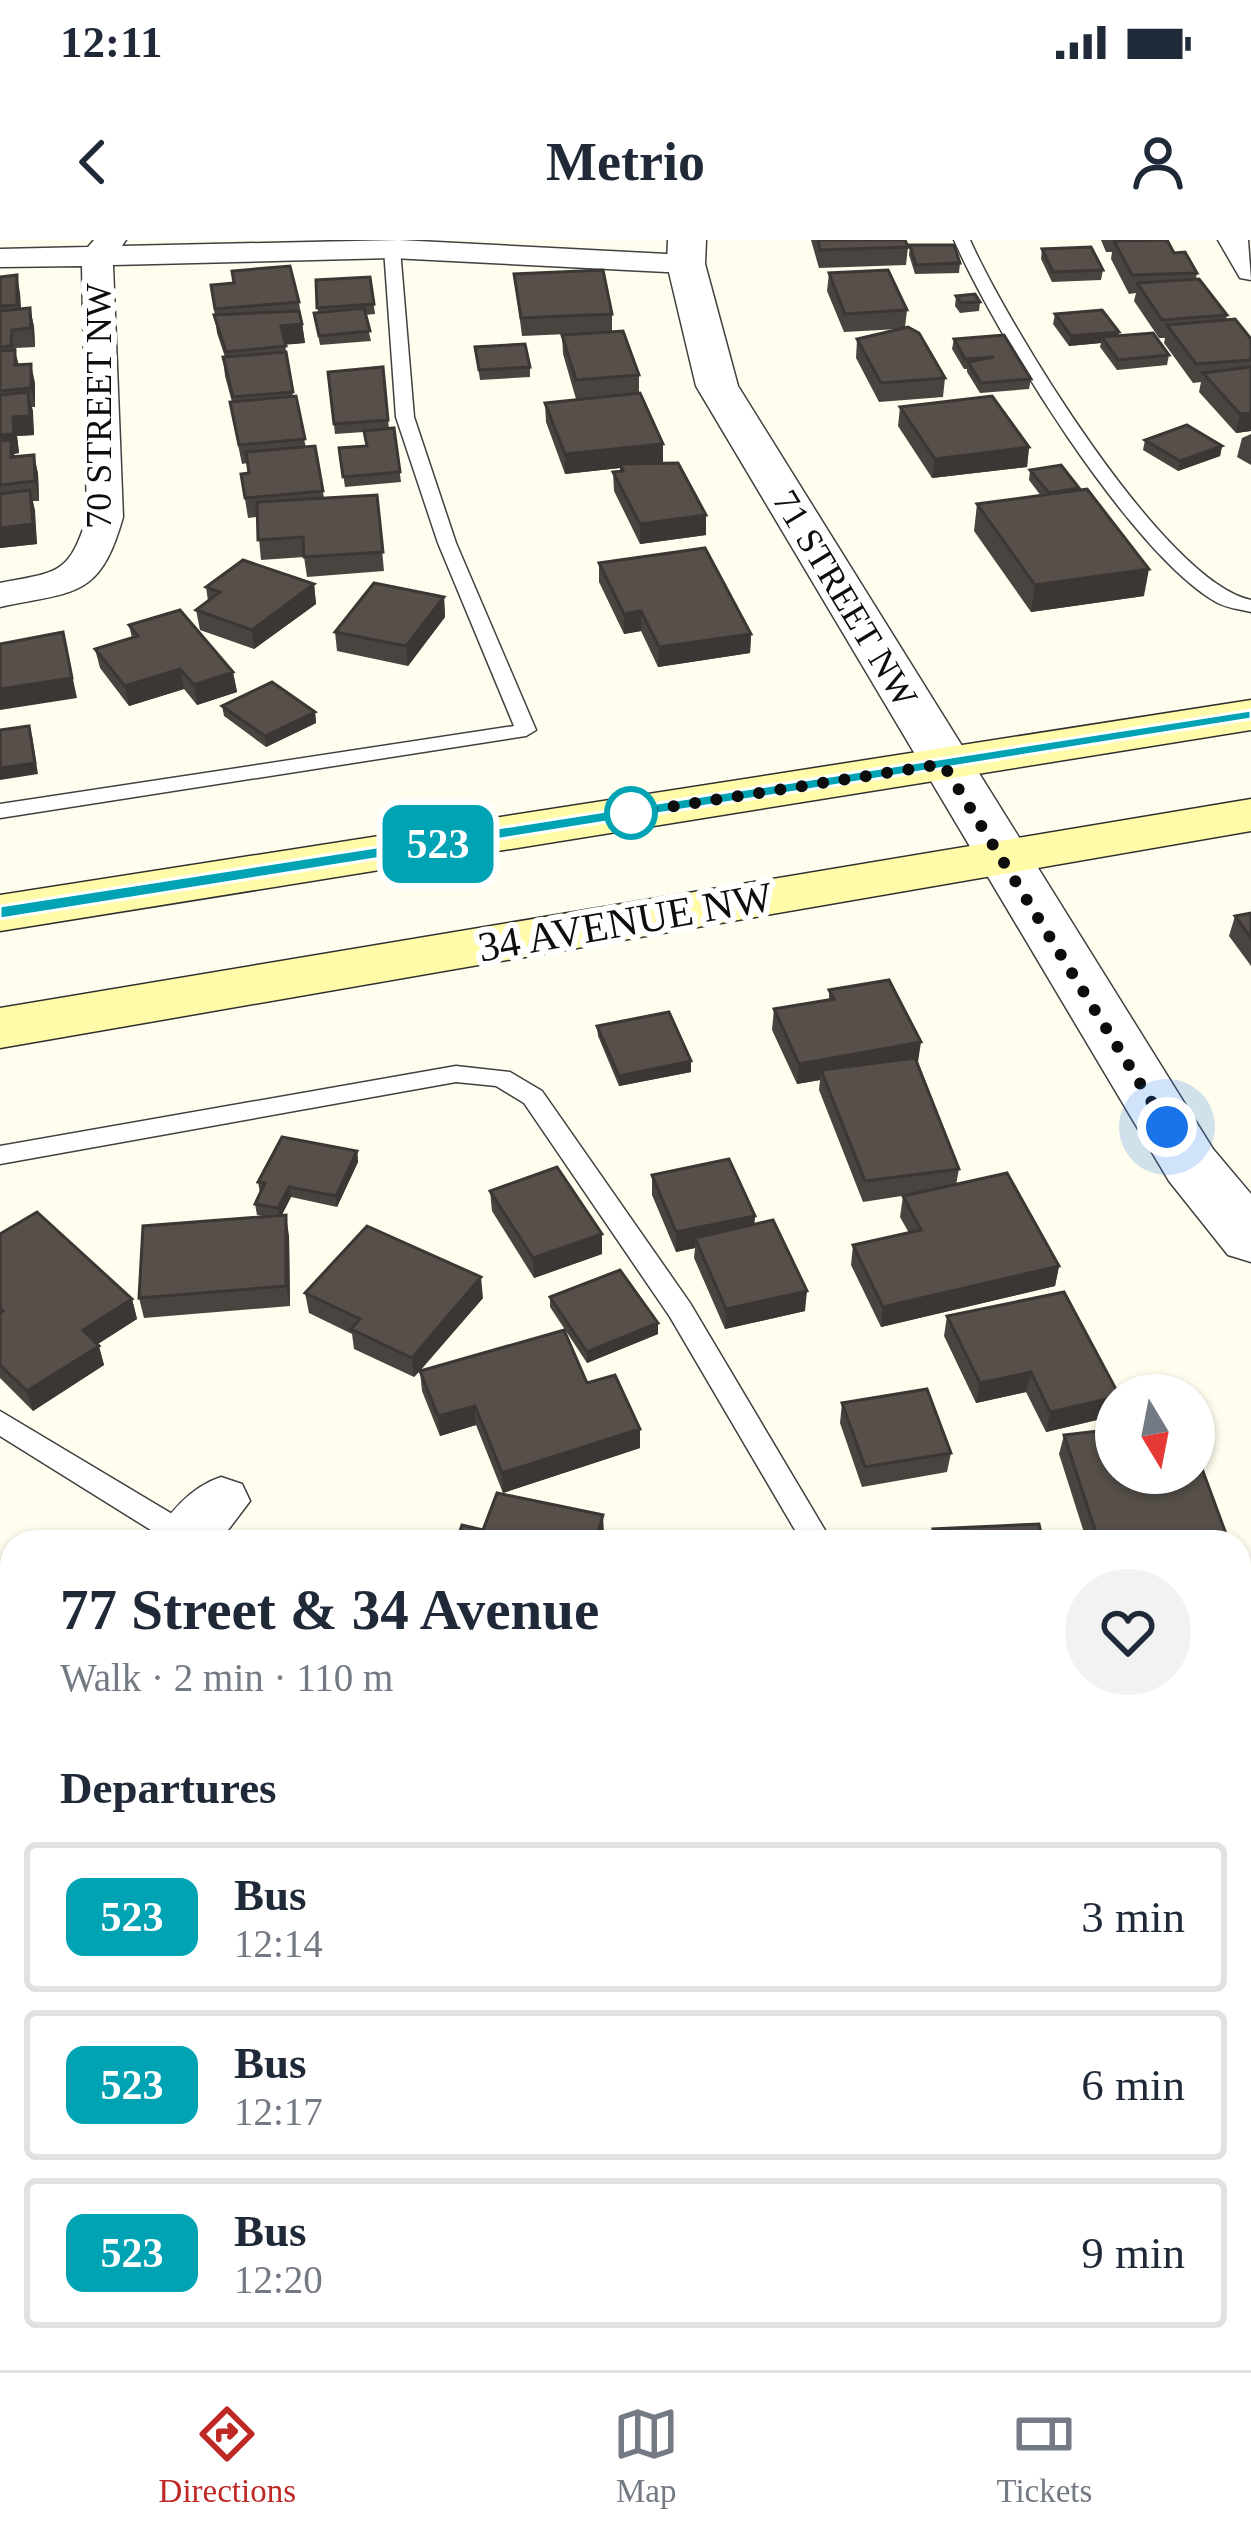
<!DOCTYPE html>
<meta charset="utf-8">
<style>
:root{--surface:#fff;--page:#f2f2f3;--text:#1f2937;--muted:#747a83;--line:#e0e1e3;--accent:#be2825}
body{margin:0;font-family:"Times New Roman",serif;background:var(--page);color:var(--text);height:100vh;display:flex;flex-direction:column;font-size:45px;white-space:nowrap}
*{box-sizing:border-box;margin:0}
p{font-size:39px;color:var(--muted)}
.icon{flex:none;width:66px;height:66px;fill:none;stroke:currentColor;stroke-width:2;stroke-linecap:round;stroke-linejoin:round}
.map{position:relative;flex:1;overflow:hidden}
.details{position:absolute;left:0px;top:1290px;width:1251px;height:840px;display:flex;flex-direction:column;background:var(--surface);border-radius:36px 36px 0 0;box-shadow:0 3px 9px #0004}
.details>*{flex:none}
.badge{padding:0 24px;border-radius:18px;font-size:42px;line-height:78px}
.needle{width:78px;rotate:170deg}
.controls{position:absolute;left:1095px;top:1134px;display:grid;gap:24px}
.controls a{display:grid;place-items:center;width:120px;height:120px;border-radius:50%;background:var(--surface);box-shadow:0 3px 9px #0004;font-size:60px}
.you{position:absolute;width:60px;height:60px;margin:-30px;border:9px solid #fff;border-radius:50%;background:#1a73e8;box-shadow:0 0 0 18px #1a73e833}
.map>.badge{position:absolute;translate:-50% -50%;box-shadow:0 0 0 6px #fff}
h2{padding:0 60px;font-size:45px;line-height:108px}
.round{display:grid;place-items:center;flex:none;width:126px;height:126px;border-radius:63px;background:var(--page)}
.head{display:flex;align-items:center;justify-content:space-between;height:204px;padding:0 60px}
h1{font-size:57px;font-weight:600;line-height:90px}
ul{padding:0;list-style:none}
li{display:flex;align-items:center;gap:36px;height:150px;margin:0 24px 18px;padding:0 36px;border:6px solid var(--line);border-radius:12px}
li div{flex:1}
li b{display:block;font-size:45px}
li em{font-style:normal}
li .badge{min-width:132px;font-weight:700;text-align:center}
.status{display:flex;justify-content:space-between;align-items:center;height:84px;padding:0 60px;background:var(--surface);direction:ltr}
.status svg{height:33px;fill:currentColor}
header{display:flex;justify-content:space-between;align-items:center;height:156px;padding:0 60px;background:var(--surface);font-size:54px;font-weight:600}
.tab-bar{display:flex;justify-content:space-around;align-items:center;height:168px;border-top:3px solid var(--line);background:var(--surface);font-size:33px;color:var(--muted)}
.tab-bar a{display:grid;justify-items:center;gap:6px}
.tab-bar .current{color:var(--accent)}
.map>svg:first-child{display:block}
</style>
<div class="status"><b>12:11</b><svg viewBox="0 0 49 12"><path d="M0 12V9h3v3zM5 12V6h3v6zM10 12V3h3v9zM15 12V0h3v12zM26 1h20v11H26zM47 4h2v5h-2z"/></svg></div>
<header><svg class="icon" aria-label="back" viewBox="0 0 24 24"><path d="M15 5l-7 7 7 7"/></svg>Metrio<svg class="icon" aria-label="person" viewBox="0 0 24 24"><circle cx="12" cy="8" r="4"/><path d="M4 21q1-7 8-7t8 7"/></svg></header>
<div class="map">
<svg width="1251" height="2130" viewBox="0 0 1251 2130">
<rect width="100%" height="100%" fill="#fffdee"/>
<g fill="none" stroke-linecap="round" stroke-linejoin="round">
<!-- service casing -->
<g stroke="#404040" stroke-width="3">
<path id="service" d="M954 0H970C1007 83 1163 342 1251 360V372C1239 369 1226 368 1216 362 1129 312 995 93 954 0Z
M392 4 400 9 414 177 456 303 536 490 526 496 0 578V564L514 486 438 303 396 177 384 9Z
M456 826 510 832 542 851 690 1063 832 1302H802L670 1077 524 863 496 846 456 842 0 924V906Z
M0 1171 204 1293 209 1302H170L0 1196Z
M1239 1572 1251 1573V1603L1239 1602Z"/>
</g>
<!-- minor casing -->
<g stroke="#404040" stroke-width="3">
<path id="minor" d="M94 0H126L122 6 399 0 686 15 702 24 686 33 392 18 113 25 123 277C100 359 75 351 0 367V343C56 332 69 336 87 277L82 26 0 27V9L88 7Z
M1218 0H1248L1251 40 1240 38Z
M221 1237 242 1244 250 1261 219 1302H152C167 1274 191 1247 221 1237Z
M12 1459V1524L0 1528V1464Z
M0 1781 12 1785V1858L0 1853Z
M203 2118H283L278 2130H198Z
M453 2118H549L554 2130H458Z"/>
</g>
<!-- tertiary casing -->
<g stroke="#404040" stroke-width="3">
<path id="tertiary" d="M668 0H706L705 24 738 146 1213 909 1251 954V1022L1228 1015 1169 941 696 146 667 24Z"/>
</g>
<!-- secondary casing -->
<g stroke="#2f2f2f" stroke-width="3">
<path id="secondary" d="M1251 460V490L0 691V655Z
M1251 559V591L0 808V768Z"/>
</g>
<!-- service -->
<use href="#service" fill="#fff" fill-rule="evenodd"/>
<!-- minor -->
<use href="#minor" fill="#fff" fill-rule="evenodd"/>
<!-- tertiary -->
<use href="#tertiary" fill="#fff" fill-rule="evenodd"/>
<!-- secondary -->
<use href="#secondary" fill="#fffba9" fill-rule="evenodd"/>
</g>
<!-- wall -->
<path fill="#4a4440" d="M811 0H905L908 7 906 25 819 28Z
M1101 0H1168L1174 13 1197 33 1196 39 1227 75 1226 80 1251 99V191L1236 193 1199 152 1201 142 1193 143 1164 103 1165 98H1159L1134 61 1136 53 1129 54 1111 19 1112 12H1106Z
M910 5 960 23 959 33 915 34 909 15Z
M1042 9 1103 30 1101 40 1052 42 1041 19Z
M829 33 907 70 905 88 945 138 943 157 879 162 856 118 857 99 899 89 844 92 827 51Z
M514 34 612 74V92L639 135V153L663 204V223L706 295 640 304 614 251 613 232 620 231V228L565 234 546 182 545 163 624 155 576 159 563 114 562 95 591 93 522 96Z
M0 37 20 53 21 69 30 68 34 87 35 107 16 108 15 111 19 125 35 143V167H32L34 195 17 196 19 213 14 214 15 216 34 215 38 234 39 261H33L37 304 0 308Z
M370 37 375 74 365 75 371 101 320 105 314 73 318 72 316 40Z
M211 45 299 62 305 103 285 104 293 156 306 207 315 206 324 258 377 255 384 331 307 337 304 317 261 320 257 277 248 278 241 234 249 233 248 223 242 224 233 181 230 162H232L225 136 223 117H225L217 93Z
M956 56 980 62 979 71 960 73 955 66Z
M1055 74 1119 92 1118 96 1169 115 1167 125 1117 130 1100 107 1101 103 1069 106 1053 84Z
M954 99 1031 139 1029 149 980 153 967 132V129H964L952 109Z
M475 107 530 127V137L480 140Z
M383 127 389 189 394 188 401 242 345 247 339 208 366 206 364 192 335 194 328 132Z
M900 167 1029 207 1027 227 932 238 898 186Z
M1251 194V225L1237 217 1242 198Z
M1145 200 1222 206 1220 216 1178 231 1143 210Z
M1030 230 1079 248V250L1144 356 1031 372 974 291 977 264 1041 256 1029 240Z
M599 323 751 394 750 413 658 427 641 391 624 394 599 342Z
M314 344 316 364 254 409 200 390 196 370 208 361 206 347Z
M444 357 445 377 408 426 337 411 335 392Z
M129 385 233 432 237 452 197 465 184 449 129 466 100 428 95 409 132 398Z
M222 466 315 472 316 483 266 507 224 476Z
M1251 673V726L1229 696 1235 676Z
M829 750 918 822 959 929 956 945 1059 1026 1055 1046 881 1087 851 1025 853 1005 909 993 900 977 903 956 908 955 863 962 819 850 820 840 797 844 772 790 774 769 829 760Z
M597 786 691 832 619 846 598 796Z
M357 911 358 922 337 967 291 957 281 976 289 996 290 1066 144 1078 139 1058 268 977 257 975 255 964 260 953 258 942Z
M652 935 755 976 754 985 805 1071 725 1089 694 1018 695 1008 676 1012 652 955Z
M490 951 602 994V1014L534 1038 492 971Z
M0 994 132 1059 137 1079 98 1104 104 1125 33 1171 0 1138Z
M305 1053 483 1058 420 1131 587 1143 640 1189V1208L503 1253 476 1185 440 1196 422 1151 420 1131 414 1137 354 1109 352 1094 309 1073Z
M550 1057 658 1094 587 1123 550 1067Z
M947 1076 1116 1155 1114 1176 1046 1192 1026 1152 976 1163 944 1096Z
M842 1163 951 1213 947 1232 862 1247 840 1183Z
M1064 1195 1229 1302H1087L1059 1214Z"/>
<!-- shaded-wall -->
<path fill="#3c3734" d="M17 35 20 53 21 83 17 65Z
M30 68 34 87 35 107 31 88Z
M302 84 305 103 283 105 281 86Z
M1119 92 1117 102 1102 97 1101 103 1069 106 1071 96Z
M31 124 35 143V167L31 148Z
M28 152 33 171 34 195 17 196 19 213 14 214 15 219 0 215V195Z
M1251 173V191L1236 193 1240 174Z
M663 204V223L620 224V228L565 234V214Z
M1222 206 1220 216 1178 231 1180 221Z
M1029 207 1027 227 932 238 935 219Z
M34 215 38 234 39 261 35 241Z
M30 250 35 270 37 304 0 308V288Z
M706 275V295L640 304V284Z
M1149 329 1144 356 1031 372 1035 345Z
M314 344 316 364 254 409 252 390Z
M444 357 445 377 408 426 406 406Z
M641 371V391L624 394V374Z
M63 392 77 458 0 470V449Z
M751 394 750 413 658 427 659 407Z
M180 429 184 449 129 466 125 446Z
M233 432 237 452 197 465 194 445Z
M315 472 316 483 266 507 265 496Z
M32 496 38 534 0 540V528Z
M921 802 918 822 824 839 821 830 820 840 797 844 799 824Z
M691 821V832L619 846V836Z
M357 911 358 922 337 967 336 956Z
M289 947 291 957 280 979 278 968Z
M286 975 289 996 290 1066 286 1046Z
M755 976 753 997 695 998V1008L676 1012V992Z
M602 994V1014L534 1038 533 1018Z
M1059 1026 1055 1046 881 1087 883 1067Z
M481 1037 483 1058 414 1137 412 1118Z
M807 1051 805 1071 725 1089 726 1069Z
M132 1059 137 1079 88 1110 83 1090Z
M658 1083V1094L587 1123V1112Z
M99 1106 104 1125 33 1171 27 1151Z
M1031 1132 1026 1152 976 1163 980 1143Z
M1116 1157 1114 1176 1046 1192 1050 1172Z
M475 1166 476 1185 440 1196 438 1176Z
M640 1189V1208L503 1253 502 1233Z
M603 1275 604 1294 601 1302H595Z
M1251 1938V1954L1239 1958V1941Z"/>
<!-- building -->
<path fill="#564f4a" stroke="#3c3734" stroke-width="3" d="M818 0H905L908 7 820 10Z
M1167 0 1174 13 1185 12 1197 33 1132 35 1114 1Z
M910 5H954L960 23 916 25Z
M1091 7 1103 30 1053 32 1042 9Z
M290 26 299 62 215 69 211 45 234 43 232 31Z
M603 30 612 74 521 78 514 34Z
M888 30 907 70 845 74 829 33Z
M17 35V65L0 66V37Z
M370 37 374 64 317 68 316 40Z
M1199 39 1227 75 1162 80 1137 43Z
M975 54 980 62 961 63 956 56Z
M30 68 31 88 12 90 11 106 0 107V71Z
M364 68 370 91 319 96 314 73Z
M1102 70 1119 92 1071 96 1055 74Z
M299 71 302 84 281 86 286 106 226 112 214 75Z
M1235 79 1251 99V120L1196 124 1167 85Z
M908 87 919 93 945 138 881 143 857 99Z
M623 91 639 135 576 140 562 95Z
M1153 93 1169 115 1118 120 1102 97Z
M1004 95 1031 139 981 143 968 122 994 117 965 119 954 99Z
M525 104 530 127 479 130 475 107Z
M15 110V125L31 124V148L0 151V111Z
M286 112 293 152 233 157 223 117Z
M383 127 388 180 334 184 328 132Z
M1251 127V173L1240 174 1203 133Z
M28 152 30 176 13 177 14 194 0 195V155Z
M640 153 663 204 565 214 545 163Z
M296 156 305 199 239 205 230 162Z
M992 156 1029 207 935 219 900 167Z
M1187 185 1222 206 1180 221 1145 200Z
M394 188 400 232 343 237 339 208 367 206 364 191Z
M11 200V217L34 215 35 241 0 245V201Z
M315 206 323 251 245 258 241 234 249 233 246 212Z
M678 223 706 275 640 284 613 232 623 231 620 224Z
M1061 225 1079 248 1049 253 1030 230Z
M1087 249 1149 329 1035 345 977 264Z
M30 250 33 284 0 288V254Z
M377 255 383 312 304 317 303 297 258 300 257 262Z
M705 308 751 394 659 407 641 371 624 374 599 323Z
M243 320 314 344 252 390 196 370 220 352 206 347Z
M374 343 444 357 406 406 335 392Z
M180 370 233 432 194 445 180 429 125 446 95 409 138 396 129 385Z
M63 392 72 438 0 449V404Z
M272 442 315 472 265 496 222 466Z
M29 486 35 523 0 528V490Z
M1251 673V698L1235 676Z
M889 740 921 802 799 824 774 769 834 759 829 750Z
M669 772 691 821 619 836 597 786Z
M915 818 959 929 865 941 821 830Z
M282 897 357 911 336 956 289 947 278 968 255 964 265 943 258 942Z
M729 919 755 976 676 992 652 935Z
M557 927 602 994 533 1018 490 951Z
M1007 933 1059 1026 883 1067 853 1005 921 990 903 956Z
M37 972 132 1059 83 1090 99 1106 27 1151 0 1125V1073L3 1071 0 1068V994Z
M286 975V1046L139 1058 143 986Z
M773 980 807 1051 726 1069 695 998Z
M367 986 481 1037 412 1118 351 1089 360 1079 305 1053Z
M620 1030 658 1083 587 1112 550 1057Z
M1064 1052 1119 1155H1116V1157L1050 1172 1031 1132 980 1143 947 1076Z
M564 1090 587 1143 615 1135 640 1189 502 1233 475 1166 438 1176 420 1131Z
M927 1149 951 1213 865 1227 842 1163Z
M1116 1189V1233H1194V1207L1229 1302H1099L1064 1195Z
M497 1253 603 1275 595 1302H456L462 1285 483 1290Z
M1039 1284 1043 1302H935L933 1289Z
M1239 1737 1251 1763V1938L1239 1941Z"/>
<!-- line -->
<path fill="#00a3b4" stroke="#fff" stroke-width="3" d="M1251 470V479L0 679V666Z"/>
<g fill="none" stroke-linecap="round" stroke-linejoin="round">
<!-- walk -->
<path stroke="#0d0d0d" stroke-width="12" stroke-dasharray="0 21.6" d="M631 573 943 524 1167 887"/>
</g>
<!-- markers -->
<circle fill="#fff" stroke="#00a3b4" stroke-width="6" cx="631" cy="573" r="24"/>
<g text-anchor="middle" stroke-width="12" stroke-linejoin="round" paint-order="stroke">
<!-- far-street labels -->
<g font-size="36" fill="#0d0d0d" stroke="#fff">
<text transform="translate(98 166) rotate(-90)" y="13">70 STREET NW</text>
<text transform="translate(846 358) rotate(59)" y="13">71 STREET NW</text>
</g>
<!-- street labels -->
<g font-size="42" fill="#0d0d0d" stroke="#fff">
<text transform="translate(625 681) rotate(-10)" y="15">34 AVENUE NW</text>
</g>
</g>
</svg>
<div class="controls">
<a><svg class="needle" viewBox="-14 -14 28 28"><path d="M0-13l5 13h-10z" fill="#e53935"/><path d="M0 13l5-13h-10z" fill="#747a83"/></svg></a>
</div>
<div class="you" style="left:1167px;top:887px"></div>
<b class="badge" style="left:438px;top:604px;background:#00a3b4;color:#fff">523</b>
<section class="details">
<div class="head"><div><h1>77 Street &amp; 34 Avenue</h1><p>Walk · 2 min · 110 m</p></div><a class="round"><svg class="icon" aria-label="heart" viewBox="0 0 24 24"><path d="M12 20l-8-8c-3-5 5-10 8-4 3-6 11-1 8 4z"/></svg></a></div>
<h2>Departures</h2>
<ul>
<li><span class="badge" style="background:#00a3b4;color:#fff">523</span><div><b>Bus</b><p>12:14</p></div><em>3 min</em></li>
<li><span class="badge" style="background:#00a3b4;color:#fff">523</span><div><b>Bus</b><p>12:17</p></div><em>6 min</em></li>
<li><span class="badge" style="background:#00a3b4;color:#fff">523</span><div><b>Bus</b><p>12:20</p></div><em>9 min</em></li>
</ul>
</section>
</div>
<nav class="tab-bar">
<a class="current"><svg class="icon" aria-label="directions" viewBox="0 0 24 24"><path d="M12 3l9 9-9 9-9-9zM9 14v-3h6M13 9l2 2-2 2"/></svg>Directions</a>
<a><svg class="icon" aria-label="map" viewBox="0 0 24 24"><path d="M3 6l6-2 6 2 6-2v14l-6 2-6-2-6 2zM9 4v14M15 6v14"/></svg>Map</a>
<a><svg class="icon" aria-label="tickets" viewBox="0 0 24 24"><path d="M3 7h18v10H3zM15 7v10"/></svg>Tickets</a>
</nav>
